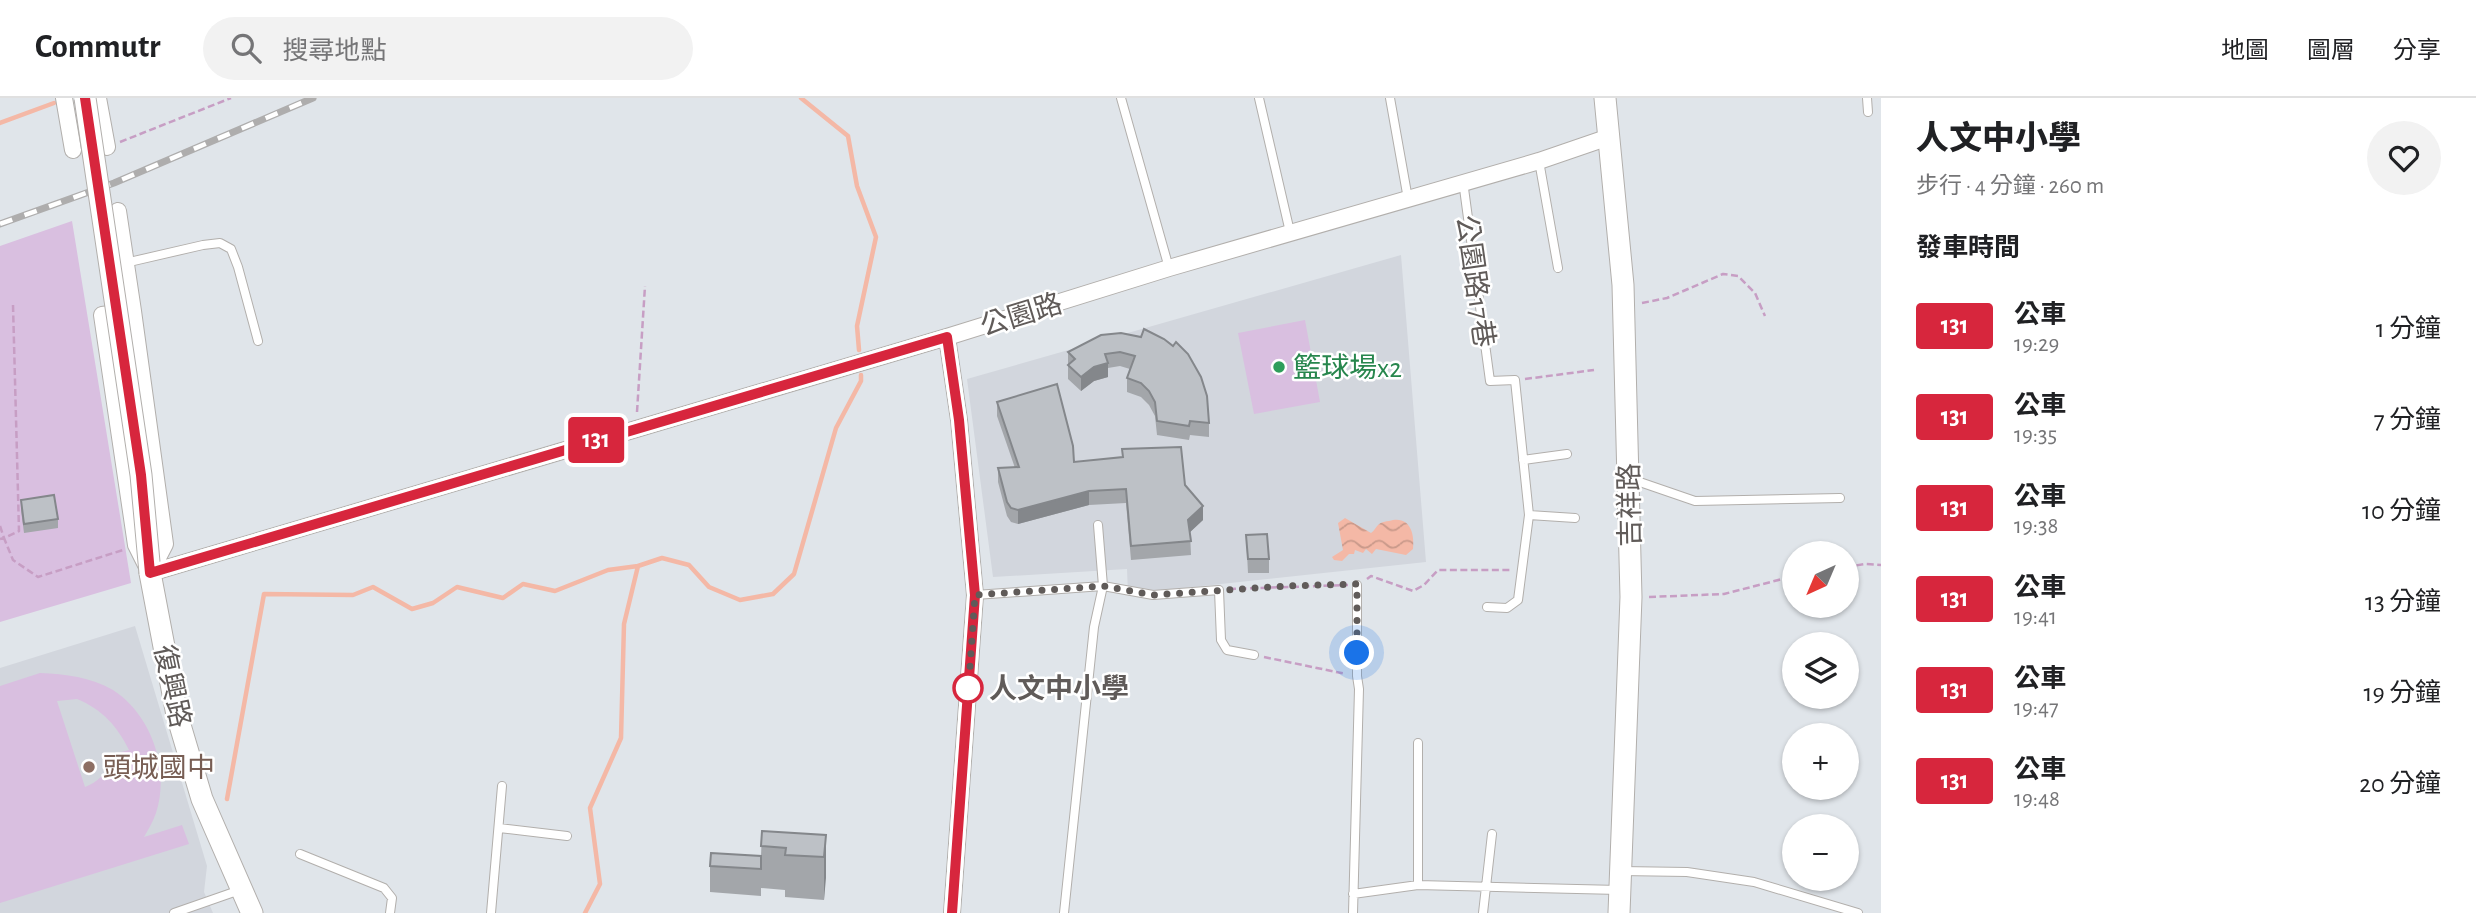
<!DOCTYPE html>
<html lang="zh-TW">
<meta charset="utf-8">
<style>
:root{--surface:#fff;--page:#f2f2f2;--text:#202124;--muted:#757577;--line:#e0e0e0}
body{margin:0;font-family:"Alegreya Sans","Noto Sans TC",sans-serif;background:var(--page);color:var(--text);height:100vh;display:flex;flex-direction:column;font-size:26px;white-space:nowrap}
*{box-sizing:border-box;margin:0}
p{font-size:23px;color:var(--muted)}
.icon{flex:none;width:38px;height:38px;fill:none;stroke:currentColor;stroke-width:2;stroke-linecap:round;stroke-linejoin:round}
.map{position:relative;flex:1;overflow:hidden}
.details{display:flex;flex-direction:column;background:var(--surface);width:595px}
.details>*{flex:none}
.badge{padding:0 14px;border-radius:5px;font-size:24px;line-height:46px}
.needle{width:46px;rotate:224deg}
.controls{position:absolute;left:1782px;top:443px;display:grid;gap:14px}
.controls a{display:grid;place-items:center;width:77px;height:77px;border-radius:50%;background:var(--surface);box-shadow:0 2px 5px #0004;font-size:35px}
.you{position:absolute;width:35px;height:35px;margin:-18px;border:5px solid #fff;border-radius:50%;background:#1a73e8;box-shadow:0 0 0 10px #1a73e833}
.map>.badge{position:absolute;translate:-50% -50%;box-shadow:0 0 0 4px #fff}
h2{padding:0 35px;font-size:26px;line-height:63px}
.round{display:grid;place-items:center;flex:none;width:74px;height:74px;border-radius:37px;background:var(--page)}
.headline{display:flex;align-items:center;justify-content:space-between;height:119px;padding:0 35px}
h1{font-size:33px;font-weight:800;line-height:52px}
ul{padding:0;list-style:none}
li{display:flex;align-items:center;gap:21px;height:91px;padding:0 35px}
li div{flex:1}
li b{display:block;font-size:26px}
li em{font-style:normal}
li .badge{min-width:77px;font-weight:700;text-align:center}
header{display:flex;align-items:center;gap:42px;box-sizing:border-box;height:98px;padding:0 35px;background:var(--surface);border-bottom:2px solid var(--line)}
header strong{font-size:33px}
nav{display:flex;gap:38px;margin-inline-start:auto;font-size:24px}
.search{width:490px;height:63px;background:var(--page);display:flex;align-items:center;gap:18px;box-sizing:border-box;padding:0 24px;border-radius:38px;color:var(--muted);font-size:26px}
main{display:flex;flex:1;min-height:0}
.map>svg:first-child{display:block}
</style>
<header>
<strong>Commutr</strong>
<div class="search"><svg class="icon" aria-label="search" viewBox="0 0 24 24"><circle cx="10" cy="10" r="6"/><path d="M15 15l6 6"/></svg>搜尋地點</div>
<nav><a>地圖</a><a>圖層</a><a>分享</a></nav>
</header>
<main>
<div class="map">
<svg width="1881" height="815" viewBox="0 0 1881 815">
<defs>
<pattern id="water-waves" width="16" height="10" patternUnits="userSpaceOnUse" patternTransform="scale(1.75)"><rect width="16" height="10" fill="#f4b8a6"/><path d="M0 5q4-4 8 0t8 0" fill="none" stroke="#c9998a"/></pattern>
</defs>
<rect width="100%" height="100%" fill="#e0e5ea"/>
<!-- education -->
<path fill="#d2d6dd" d="M1401 157 1426 464 1128 496 1127 471 993 479 967 281Z
M135 528 207 768 204 794 213 815H0V570Z"/>
<!-- green -->
<path fill="#d9bfe0" fill-rule="evenodd" d="M72 123 131 485 0 524V148Z
M1305 222 1320 304 1254 316 1238 235Z
M40 575C66 576 90 579 113 592 152 617 170 672 156 715 153 724 148 732 144 739L182 727 189 746 0 805V588ZM77 601C103 612 117 628 129 652L114 656C110 672 100 683 85 689L57 603Z"/>
<!-- water -->
<path fill="url(#water-waves)" d="M1345 420 1371 435C1374 433 1376 429 1378 427 1381 424 1386 423 1389 423 1409 417 1415 434 1413 451L1406 457 1376 451 1372 456 1366 451 1363 455 1355 452 1354 456H1349L1342 463 1334 462 1332 459 1343 452 1338 425Z"/>
<g fill="none" stroke-linecap="round" stroke-linejoin="round">
<!-- stream -->
<path stroke="#f4b8a6" stroke-width="4.5" d="M801 0 848 38 857 88 876 139 857 228 859 252
M0 25 54 5
M227 701 264 496 353 497 373 489 412 511 433 505 457 489 503 500 523 486 555 493 608 472 638 468
M585 815 600 786 590 710 621 640 624 526 638 468 662 460 689 467 709 489 740 502 773 496 794 476 836 330 861 283V277"/>
<!-- service casing -->
<g stroke="#b2afac" stroke-width="10">
<path id="service" d="M1121 0 1169 170
M1259 0 1290 134
M1390 0 1408 101
M1867 0 1868 14
M1539 63 1558 170
M1463 83 1490 283 1515 282 1529 417 1518 502 1507 510 1487 509
M125 165 203 147 220 145 231 151 238 169 258 243
M1523 362 1567 356
M1631 381 1695 403 1840 400
M1529 417 1575 420
M1098 427 1103 488 1153 497 1219 492 1221 542 1227 552 1254 557
M975 497 1103 488 1094 529 1064 815
M1418 645V787L1619 792
M499 730 567 738
M300 756 384 790 392 800 390 815
M1621 773 1687 774 1754 784 1858 815
M1353 796 1418 787
M174 815 240 792
M491 815 502 688
M1353 815 1359 591 1357 578V487
M1483 815 1492 736"/>
</g>
<!-- minor casing -->
<g stroke="#b2afac" stroke-width="18">
<path id="minor" d="M64 0 73 52
M98 0 107 49
M118 113 133 213
M133 213 165 446 150 475 136 447 102 217Z
M947 239 959 322 975 497 952 815
M150 475 947 239 1169 170 1539 63 1609 39"/>
</g>
<!-- tertiary casing -->
<g stroke="#b2afac" stroke-width="23">
<path id="tertiary" d="M1605 0 1623 187 1631 499 1619 815
M150 475 177 617 202 701 252 815"/>
</g>
<!-- path -->
<path stroke="#c79ec4" stroke-width="2.5" stroke-dasharray="7 3.5" stroke-linecap="butt" d="M120 44 231 0
M1642 205 1667 200 1723 176 1738 178 1755 195 1765 218
M13 207 19 433 4 440 13 462 38 479 123 452
M1525 281 1594 272
M637 314 645 188
M0 428 4 440 0 441
M1846 469 1865 466 1881 467
M1367 481 1371 478 1413 493 1424 487 1438 472H1510
M1229 491 1348 487
M1649 499 1724 496 1794 478
M1264 559 1346 576"/>
<!-- service -->
<use href="#service" stroke="#fff" stroke-width="8"/>
<!-- minor -->
<use href="#minor" stroke="#fff" stroke-width="16"/>
<!-- tertiary -->
<use href="#tertiary" stroke="#fff" stroke-width="21"/>
<!-- rail casing -->
<g stroke="#aeadad" stroke-width="7">
<path id="rail" d="M0 126 114 85 313 0"/>
</g>
<!-- rail -->
<use href="#rail" stroke="#fff" stroke-width="4.5" stroke-dasharray="13" stroke-linecap="butt"/>
<!-- tertiary-bridge casing -->
<g stroke="#b2afac" stroke-width="23" stroke-linecap="butt">
<path id="tertiary-bridge" d="M85 0 141 377 150 475"/>
</g>
<!-- tertiary-bridge -->
<use href="#tertiary-bridge" stroke="#fff" stroke-width="21"/>
</g>
<!-- wall -->
<path fill="#a3a6aa" d="M1121 235 1209 325V339L1190 337 1189 342 1157 337 1155 318 1149 307 1141 299 1127 294V280L1130 271 1120 268 1108 270V279L1094 283 1081 293 1068 281V254Z
M997 304 1074 364 1122 359V351L1203 422 1190 434 1191 457 1131 462 1126 405 1089 407 1018 426 1011 424 1007 418 998 384V370H1015L997 318Z
M21 402 58 421V430L24 435 21 412Z
M1246 437 1269 461V475H1248Z
M762 733 826 737 824 802 785 799V792L761 790V798L710 794V768L761 758Z"/>
<!-- shaded-wall -->
<path fill="#84878b" d="M1108 265V279L1094 283 1081 293V279L1094 269Z
M1089 393V407L1018 426V412Z
M1203 408V422L1188 436V422Z
M826 737V780L824 802V759Z"/>
<!-- building -->
<path fill="#bdc1c6" stroke="#84878b" stroke-width="2" d="M1144 231 1164 241 1173 248 1176 244 1188 256 1201 279 1207 298 1209 325 1190 323 1189 328 1157 323 1155 304 1149 293 1141 285 1127 280 1135 258 1120 254 1105 256 1108 265 1094 269 1081 279 1068 267 1075 261 1068 254 1101 237 1121 235 1141 239Z
M1057 286 1073 348 1074 364 1123 359 1122 351 1181 349 1185 387 1203 408 1188 422 1191 443 1131 448 1126 391 1089 393 1018 412 1011 410 1007 404 998 370 1019 369 997 304Z
M54 397 58 421 24 426 21 402Z
M1267 436 1269 461H1248L1246 437Z
M762 733 826 737 824 759 785 757 786 750 761 748Z
M711 755 761 758V771L710 768Z"/>
<g fill="none" stroke-linecap="round" stroke-linejoin="round">
<!-- line casing -->
<g stroke="#fff" stroke-width="16">
<path id="line" d="M85 0 141 377 150 475 947 239 959 322 975 497 952 815"/>
</g>
<!-- line -->
<use href="#line" stroke="#d7263d" stroke-width="10"/>
<!-- walk -->
<path stroke="#605b59" stroke-width="7" stroke-dasharray="0 12.6" d="M968 590V598L975 497 1103 488 1153 497 1286 488 1357 486V555"/>
</g>
<!-- markers -->
<circle fill="#2e9e5b" stroke="#fff" stroke-width="2.5" cx="1279" cy="269" r="7"/>
<circle fill="#fff" stroke="#d7263d" stroke-width="3.5" cx="968" cy="590" r="14"/>
<circle fill="#8d6e63" stroke="#fff" stroke-width="2.5" cx="89" cy="669" r="7"/>
<g text-anchor="middle" stroke-width="5" stroke-linejoin="round" paint-order="stroke">
<!-- street labels -->
<g font-size="28" fill="#605b59" stroke="#fff">
<text transform="translate(1476 183) rotate(82)" y="10">公園路17巷</text>
<text transform="translate(1021 216) rotate(-17)" y="10">公園路</text>
<text transform="translate(1629 407) rotate(-91)" y="10">吉祥路</text>
<text transform="translate(173 588) rotate(78)" y="10">復興路</text>
</g>
<!-- leisure labels -->
<g font-size="28" fill="#27864d" stroke="#fff" text-anchor="start">
<text x="1293" y="279">籃球場x2</text>
</g>
<!-- stop labels -->
<g font-size="28" font-weight="bold" fill="#605b59" stroke="#fff" text-anchor="start">
<text x="989" y="600">人文中小學</text>
</g>
<!-- education labels -->
<g font-size="28" fill="#785e54" stroke="#fff" text-anchor="start">
<text x="103" y="679">頭城國中</text>
</g>
</g>
</svg>
<div class="controls">
<a><svg class="needle" viewBox="-14 -14 28 28"><path d="M0-13l5 13h-10z" fill="#e53935"/><path d="M0 13l5-13h-10z" fill="#757577"/></svg></a>
<a><svg class="icon" aria-label="layers" viewBox="0 0 24 24"><path d="M12 4l9 5-9 5-9-5zM3 14l9 5 9-5"/></svg></a>
<a>+</a>
<a>−</a>
</div>
<div class="you" style="left:1357px;top:555px"></div>
<b class="badge" style="left:596px;top:342px;background:#d7263d;color:#fff">131</b>
</div>
<section class="details">
<div class="headline"><div><h1>人文中小學</h1><p>步行 · 4 分鐘 · 260 m</p></div><a class="round"><svg class="icon" aria-label="heart" viewBox="0 0 24 24"><path d="M12 20l-8-8c-3-5 5-10 8-4 3-6 11-1 8 4z"/></svg></a></div>
<h2>發車時間</h2>
<ul>
<li><span class="badge" style="background:#d7263d;color:#fff">131</span><div><b>公車</b><p>19:29</p></div><em>1 分鐘</em></li>
<li><span class="badge" style="background:#d7263d;color:#fff">131</span><div><b>公車</b><p>19:35</p></div><em>7 分鐘</em></li>
<li><span class="badge" style="background:#d7263d;color:#fff">131</span><div><b>公車</b><p>19:38</p></div><em>10 分鐘</em></li>
<li><span class="badge" style="background:#d7263d;color:#fff">131</span><div><b>公車</b><p>19:41</p></div><em>13 分鐘</em></li>
<li><span class="badge" style="background:#d7263d;color:#fff">131</span><div><b>公車</b><p>19:47</p></div><em>19 分鐘</em></li>
<li><span class="badge" style="background:#d7263d;color:#fff">131</span><div><b>公車</b><p>19:48</p></div><em>20 分鐘</em></li>
</ul>
</section>
</main>
